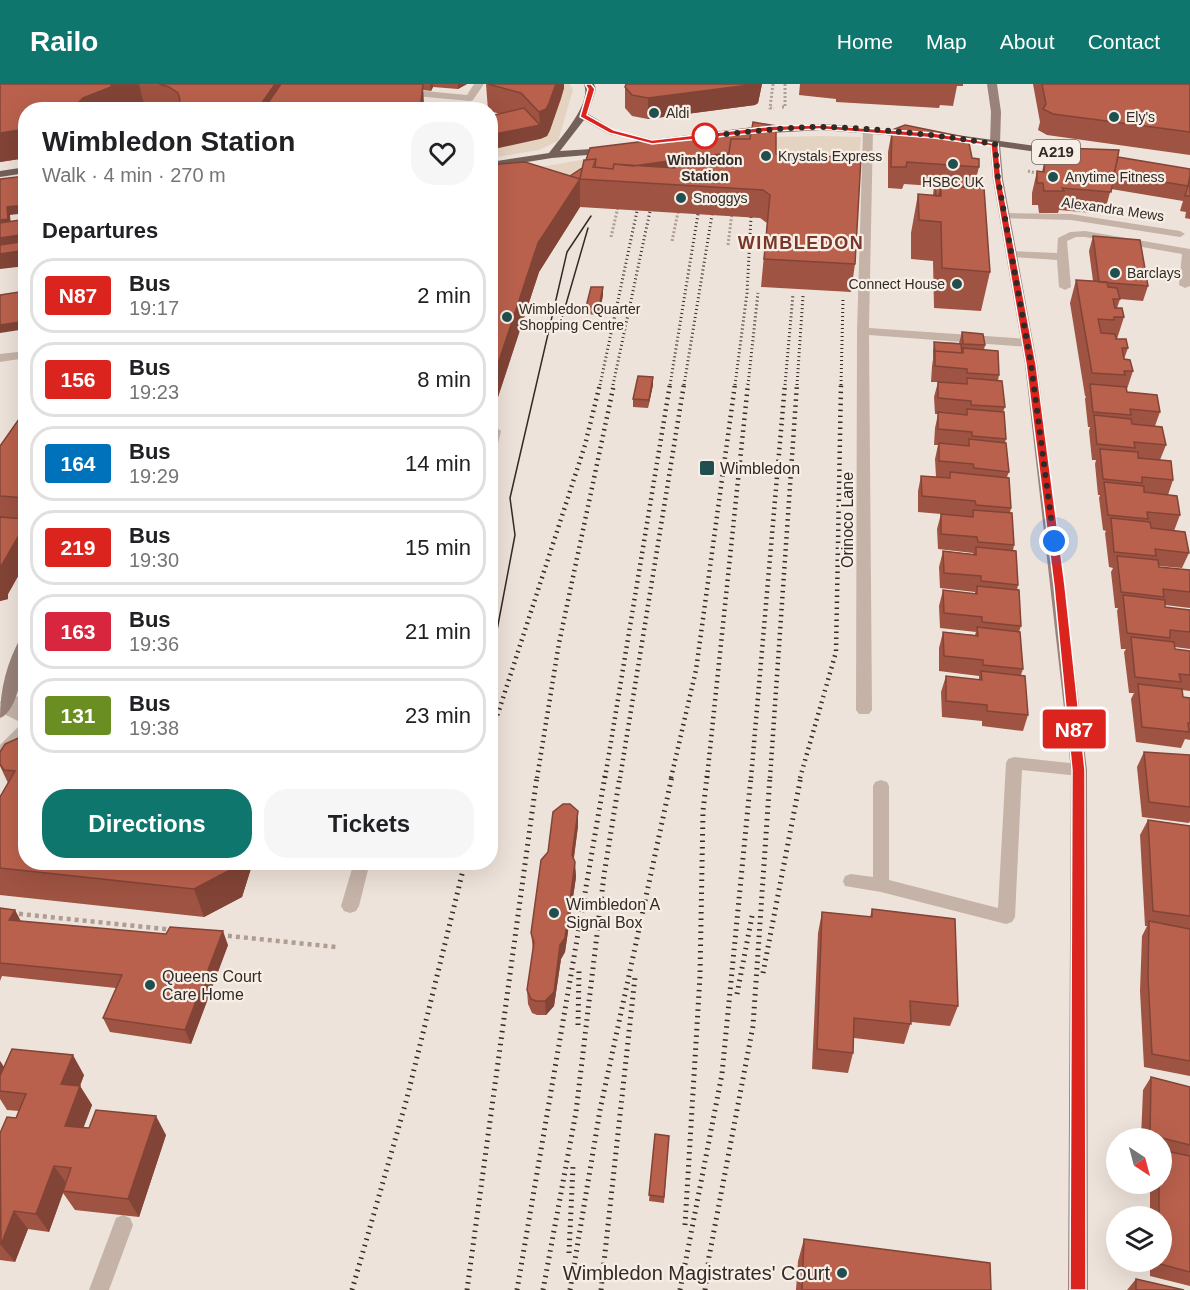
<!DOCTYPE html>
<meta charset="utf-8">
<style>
:root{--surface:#fff;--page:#f6f6f6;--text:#202124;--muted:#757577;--line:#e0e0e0;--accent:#0f766e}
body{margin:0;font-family:Helvetica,sans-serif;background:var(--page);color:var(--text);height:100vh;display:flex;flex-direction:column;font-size:22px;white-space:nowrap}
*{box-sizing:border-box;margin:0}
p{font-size:20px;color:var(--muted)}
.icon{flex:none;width:33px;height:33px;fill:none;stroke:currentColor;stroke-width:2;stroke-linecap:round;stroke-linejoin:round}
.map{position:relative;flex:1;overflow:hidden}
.details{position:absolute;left:18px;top:18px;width:480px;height:768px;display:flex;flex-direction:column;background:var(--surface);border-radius:24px;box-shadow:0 6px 24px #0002}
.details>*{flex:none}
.badge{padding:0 12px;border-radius:4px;font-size:21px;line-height:39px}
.needle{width:39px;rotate:144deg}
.fabs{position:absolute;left:1106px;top:1044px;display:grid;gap:12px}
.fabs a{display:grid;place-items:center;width:66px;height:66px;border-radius:50%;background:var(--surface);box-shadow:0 6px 24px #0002;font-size:30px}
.you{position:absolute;width:30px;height:30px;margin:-15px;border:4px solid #fff;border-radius:50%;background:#1a73e8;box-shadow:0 0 0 9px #1a73e833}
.map>.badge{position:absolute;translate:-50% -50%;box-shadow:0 0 0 3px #fff}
h2{padding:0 24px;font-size:22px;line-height:54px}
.round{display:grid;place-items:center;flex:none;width:63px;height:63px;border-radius:24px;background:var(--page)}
.head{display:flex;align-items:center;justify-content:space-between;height:102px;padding:0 24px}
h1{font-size:28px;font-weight:800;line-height:45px}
.action{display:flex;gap:12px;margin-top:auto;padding:12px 24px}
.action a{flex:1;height:69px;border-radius:24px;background:var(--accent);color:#fff;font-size:24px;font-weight:800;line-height:69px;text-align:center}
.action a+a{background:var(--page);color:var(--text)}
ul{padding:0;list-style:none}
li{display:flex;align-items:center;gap:18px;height:75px;margin:0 12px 9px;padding:0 12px;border:3px solid var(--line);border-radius:24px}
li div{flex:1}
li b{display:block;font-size:22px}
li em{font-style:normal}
li .badge{min-width:66px;font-weight:700;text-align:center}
header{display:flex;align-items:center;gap:36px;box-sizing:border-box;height:84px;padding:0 30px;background:var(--accent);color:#fff}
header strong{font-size:28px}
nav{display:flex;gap:33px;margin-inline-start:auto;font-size:21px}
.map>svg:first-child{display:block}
</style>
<header>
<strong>Railo</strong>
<nav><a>Home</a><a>Map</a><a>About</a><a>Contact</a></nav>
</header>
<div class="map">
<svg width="1190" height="1206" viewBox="0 0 1190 1206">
<rect width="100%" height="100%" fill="#eee3da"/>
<!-- plaza -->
<path fill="#e5d3c2" d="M561 0H570L573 6 558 57 539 66 491 74 490 66 547 52 564 4Z
M822 52 861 53 858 88 491 129 512 88 592 74 771 53Z"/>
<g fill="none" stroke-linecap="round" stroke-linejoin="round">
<!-- path-far1 -->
<path stroke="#b09d92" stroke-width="3" stroke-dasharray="2 2" stroke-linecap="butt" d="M773 0 770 24H774
M782 23H785V0
M1028 87 1036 89
M611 153 618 123
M672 157 678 128
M728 161 732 129"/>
<!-- path -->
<path stroke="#b09d92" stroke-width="4.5" stroke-dasharray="4 4" stroke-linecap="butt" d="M11 829 174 846
M220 851 336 863"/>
<!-- lane -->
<path fill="#c5b3a7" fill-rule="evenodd" d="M474 0H484L473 16 470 17 404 11 399 8 404 5 467 11Z
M868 43 873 46 869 244 1028 255 1034 259 1028 263 869 251 872 626 869 630H859L856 626 857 247 863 46Z
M1004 129 1071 130 1180 147 1185 150 1180 153 1071 136 1000 134V130Z
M1085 147 1190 165V202L1185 204 1179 201 1182 170 1085 153H1076L1067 157 1071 203 1065 206 1059 203 1057 176 1011 173 1006 170 1011 167 1057 169 1058 154 1070 148Z
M490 338 501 347 496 368 490 372Z
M1014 673 1079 680 1085 682 1087 686 1085 690 1079 692 1022 686 1015 833 1012 838 1006 840 881 808 845 802 843 797 845 792 851 790 873 793V702L875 698 881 696 887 698 889 702V796L998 824 1006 679 1008 675Z
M354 778H370L359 822 356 827 350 829 344 827 341 822Z
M123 1131 130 1134 133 1141 109 1206H89L116 1134Z"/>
<!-- street -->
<path fill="#c5b3a7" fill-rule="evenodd" d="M129 0H139L137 8 139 26H129L127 8Z
M26 267V274L0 278V270Z
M26 612V624H19L26 628V654L6 675 0 677V661L22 639 6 631 0 618 7 613Z"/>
<!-- secondary -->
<path fill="#988279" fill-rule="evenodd" d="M987 0H997L1001 28 1000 60 1003 95 1037 280 1087 686 1088 1206H1068L1071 686 1025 280 993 95 990 60 991 28Z
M26 552C26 571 20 627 0 634 0 605 7 578 21 553Z"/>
<!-- primary -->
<path fill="#736059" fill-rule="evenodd" d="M584 0H594L596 5 588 30 615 46 655 56V60L609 50 584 36 560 67 607 64 611 65V69L552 74 490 84V78L549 69C561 53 592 20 584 0Z
M821 40 911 47 916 50 911 53 821 46 755 50 750 47 755 44Z
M950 50 1072 67 1077 70 1072 73 947 55V51Z
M26 83V89L0 93V87Z"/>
<!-- tram -->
<path stroke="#322a27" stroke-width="1.5" d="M562 234 588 144
M494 562 515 451 510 414 567 168 591 132"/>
<!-- rail-far2 -->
<path stroke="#322a27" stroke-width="3" stroke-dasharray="1 3" stroke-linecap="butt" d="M600 301 637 127
M613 301 650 127
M670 301 698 130
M684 301 712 131
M735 301 747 209 751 133
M748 301 758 209
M785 301 793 210
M797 301 803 212
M841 301 843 215"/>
<!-- rail-far1 -->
<path stroke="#322a27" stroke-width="4.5" stroke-dasharray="1.5 4.5" stroke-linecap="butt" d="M490 654 585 361 600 300
M537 694 559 559 614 300
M605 694 670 300
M620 694 684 300
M671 694 696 586 735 300
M707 694 748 300
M751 694 785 300
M770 694 797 300
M800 694 836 568 841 300"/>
<!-- rail -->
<path stroke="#322a27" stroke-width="5" stroke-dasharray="1.5 5" stroke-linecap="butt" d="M763 889 801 692
M737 910 753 827
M578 941 579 887
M685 1141 700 892 703 727 707 692
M569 1169 573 1082
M352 1206 407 1014 465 778
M467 1206 537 692
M517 1206 605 692
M543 1206 576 1028 604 791 620 692
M570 1206 600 1026 672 692
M601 1206 635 893
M680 1206 722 990 751 692
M705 1206 709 1173 753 942 770 692"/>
</g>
<!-- wall -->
<path fill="#9f5342" d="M0 0H467L458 5 433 3 431 7 423 6 424 26H145L144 20 117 23 26 74 0 78Z
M482 0H564V4L561 15 550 46 547 52 540 55 500 30 490 27V26H488L486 0Z
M626 0H762L758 19 755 21 648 35 632 32 625 24V3Z
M800 0H963V2H957L953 22 940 21 939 24 836 18V15L799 11Z
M1033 0H1190V71L1047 51 1038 46 1040 38Z
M892 46 972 74 979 83 976 95 990 188 981 227 934 224 933 177 911 175V149L918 110 933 111 934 102 904 100 902 105 888 104V68Z
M776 70 855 180 851 208 761 203 767 139 760 134 580 123 539 188 498 313 490 85 570 92Z
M1118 73 1190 85V135L1185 134 1186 128 1180 127 1183 117 1111 105 1104 130 1059 126 1058 129H1039L1038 121H1032V109L1037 87 1042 88 1045 75Z
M1093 152 1148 202 1143 217 1120 215 1117 224 1124 233 1117 255 1128 264 1124 275 1133 287 1127 305V308L1160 328 1155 342 1166 361 1160 376 1173 396 1168 411 1180 431 1174 447 1189 469 1182 484 1159 482V483L1190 486V524L1165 521V523L1190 526V565L1175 563V565L1190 567V607L1182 606 1183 613 1190 614V656L1185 655 1181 664 1136 658 1131 615 1134 609H1129L1124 568 1126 565H1121L1117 527 1118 524H1115L1111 488 1113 484 1109 483 1105 449 1106 447 1103 446 1099 414 1100 411H1098L1095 380 1096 376H1092L1089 347 1090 343H1088L1085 315 1086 312H1085L1070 219 1076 196 1093 197 1089 167Z
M603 203V211L599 231 586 230V223Z
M962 248 985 261 984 266 999 291 998 297 1005 323 1003 328 1006 355 1005 359 1009 388 1007 393 1011 424 1010 429 1014 461 1013 467 1018 501 1017 506 1021 542 1019 548 1023 585 1021 591 1028 631 1023 647 982 642V637L942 633 941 608 946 592 979 596V592L939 587V564L943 548 975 551 976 548 940 544 939 522 943 506 975 510V508L940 504 939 483 943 467 973 470V469L938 465 937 445 941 430 918 428V407L921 392 936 393 935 375 938 361H934L935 344 938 330H935L934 313 938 298H931L932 282 933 275V266L934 258 959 259Z
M653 293V301L648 324 633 323V315Z
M26 309V324H24L21 316Z
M26 325V478L8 510V515L0 517V362Z
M0 668 253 778 242 813 204 833 0 811V713L8 699 0 682Z
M1144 668 1190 671V737L1189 739 1142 733 1137 683Z
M578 727V742L574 774 576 793 565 868 561 875 554 922 546 931H537L532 929 528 920 527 906 533 866 531 849 548 768Z
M1148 736 1190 742V992L1144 983 1140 907 1142 852 1147 842H1145L1140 751Z
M0 824 15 826 21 837 228 861 191 960 110 948 103 934 116 904 2 892 0 897Z
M872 825 958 922 950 942 911 938 904 960 854 954 853 969 848 989 812 985 818 849 822 828 870 833Z
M0 977 4 983 84 991 80 1002 92 1021 83 1044 166 1051 139 1133 75 1126 63 1109 49 1148 28 1145 15 1178 0 1176V1049L16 1034 19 1027 7 1026 0 1015Z
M1151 993 1190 1003V1202L1150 1192V1178H1161V1132H1150V1100H1161V1054H1141L1143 1006Z
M655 1050 669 1052 664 1119 649 1117Z
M804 1155 991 1206H796L798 1177Z
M1136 1195 1184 1206H1127Z"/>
<!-- shaded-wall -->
<path fill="#824436" d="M111 0H139L144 20 117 23V26H73L74 23 83 14Z
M275 0H289L281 26H257Z
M423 0 424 26H420Z
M430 0H433V3L431 7Z
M458 0H467L458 5Z
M556 0H564V4L550 46 547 52 540 55 490 66V51L540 41 539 28Z
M757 0H762L758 19 755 21 648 35V14Z
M26 45V74L0 78V49Z
M729 69 728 90 632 82Z
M580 95V123L539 188 498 313 490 340V304L533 172 538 159Z
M26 121V129L10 131 11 142 0 144V136L7 123Z
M26 150V182L0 185V154Z
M603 203V211L599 231V223Z
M26 237V245L0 249V241Z
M653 293V301L648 324 649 316Z
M26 439V478L8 510V515L0 517V484Z
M578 727V742L572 786V771Z
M235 778H253L242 813 204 833 194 805Z
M575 778 576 793 565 868 561 875 554 922 546 931 545 917 560 861Z
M15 826 22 841 9 836Z
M223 847 228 861 191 960 185 946Z
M73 971 84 991 73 1019 61 1000Z
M0 977 8 990 0 1007Z
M80 1002 92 1021 77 1061 65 1042Z
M156 1032 166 1051 139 1133 128 1115Z
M54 1082 67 1100 63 1107V1109L49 1148 36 1130Z
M14 1127 28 1145 15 1178 1 1161Z"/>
<!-- building -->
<path fill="#b9614d" stroke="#824436" stroke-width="1.5" d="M0 0H111V3L83 14 74 23 73 26H26V45L0 49Z
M159 0H275L257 26H174L178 23 180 16 178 9 169 3Z
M281 0H423L420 26H263Z
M488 0H556L549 19 546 25 539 28 521 9Z
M626 0H757L648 14 632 11 625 3Z
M1042 0H1190V48L1053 30 1043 25 1046 20Z
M524 24 540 41 490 51V32Z
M753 38 776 42V70L861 74 855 180 764 175 770 111 763 106 580 95 538 159 490 304V85L499 80 525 78 580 95 584 76 596 75 593 83 613 85 614 80 675 84 677 73 728 74 731 55H750Z
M905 41 968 54 972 74 979 75V83L907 78 906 83H891L892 46Z
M751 44 750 55H731L729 69 697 73H677L676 76 633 82 614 80 613 85 595 83 596 75 586 76 590 64Z
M1062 64 1119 66 1111 108 1062 104 1064 107H1044L1043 99H1037V87L1044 88 1045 75 1049 69Z
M1118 73 1190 85V92L1188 102 1114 90Z
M582 84 580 95 570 92Z
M25 92 26 121 7 123 8 135 0 136V95Z
M935 93 977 95V104L941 102 939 112H936Z
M1190 93V103L1188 102Z
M941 102 984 104 990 188 942 184 941 138 919 136 918 110 941 112Z
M1188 102 1190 103V112H1185Z
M26 135V150L0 154V139Z
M1093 152 1140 156 1148 202 1099 198Z
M26 157V166L0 170V161Z
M1076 196 1107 198 1108 203 1117 204 1120 215H1113L1115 224H1122L1124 233H1114V236L1098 235 1101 249 1115 250 1116 255H1126L1128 264H1122L1124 275 1130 276 1133 287H1124L1125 291 1092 289Z
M591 203H603L599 223H586Z
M25 207 26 237 0 241V211Z
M962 248 983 250 985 261 963 260Z
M934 258 961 260 962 269 935 267V268Z
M963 264 998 267 999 291 967 289V285L935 282V267L963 269Z
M638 292 653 293 649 316 633 315Z
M967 294 1002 297 1005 323 971 321V317L938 314V298L967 300Z
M1090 300 1126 303 1127 308 1157 311 1160 328 1130 325 1131 331 1093 328Z
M26 309V317L21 316Z
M26 325V414L0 412V362Z
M967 325 1004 328 1006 355 972 352V348L938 345V328L967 331Z
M1094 331 1131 335 1132 340 1162 343 1166 361 1134 358 1135 364 1097 360Z
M969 355 1006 359 1009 388 974 384 973 380 939 377V359L969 362Z
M1100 365 1138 368V374L1171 377 1173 396 1142 393V399L1103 395Z
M950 388 1009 394 1011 424 976 421 975 417 922 412 921 392 950 394Z
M1104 398 1144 402V408L1177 412 1180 431 1147 428 1148 435 1108 431Z
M973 426 1012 429 1014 461 978 458 977 453 941 450V430L973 433Z
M0 433 26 435V439L0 484Z
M1111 434 1150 438 1151 444 1185 448 1189 469 1155 465 1156 472 1114 468Z
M976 463 1016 467 1018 501 981 497V492L944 489 943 467 976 471Z
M1117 472 1158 476 1159 483 1190 486V508L1163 505 1164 513 1121 508Z
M977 502 1019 506 1021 542 982 538V533L944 529 943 506 977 510Z
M1123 511 1165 516V523L1190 526V548L1170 546V554L1127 549Z
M977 543 1020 548 1023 585 983 581V576L944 572 943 548 978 552Z
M1131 553 1174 558 1175 565 1190 567V591L1179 590 1181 598 1135 593Z
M981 587 1025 592 1028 631 987 627V621L946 617V592L982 596Z
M1138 600 1182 605 1183 613 1190 614V639H1188L1189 648 1142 643Z
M25 651H26V778H235L232 785 194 805 0 784V713L15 687 4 686 0 680V668L5 660Z
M1144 668 1190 671V723L1149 718Z
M563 720H570L578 727 572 771 575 778 565 854 560 861 554 908 545 917H536L531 915 527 906 534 858 531 849 541 776 548 768 553 728Z
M1148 736 1190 742V832L1153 827Z
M0 824 15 826 9 836 166 850 170 843 223 847 185 946 103 934 122 891 0 879Z
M872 825 955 835 958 922 910 917 911 940 854 934 853 969 817 965 822 828 872 833Z
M1149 837 1190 845V977L1152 970 1148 893Z
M12 965 73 971 61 1000 80 1002 65 1042 89 1044 96 1026 156 1032 128 1115 63 1107 71 1084 54 1082 36 1130 14 1127 1 1161 0 1049 7 1033 16 1034 26 1010 0 1007V992Z
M1151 993 1190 1003V1061L1150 1051Z
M655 1050 669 1052 664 1113 649 1111Z
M1161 1066 1190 1072V1188L1160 1180V1178H1161V1132H1159V1100H1161Z
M804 1155 990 1179 991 1206H802Z
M1136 1195 1184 1206H1136Z"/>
<!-- line -->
<path fill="#dc241f" stroke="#fff" stroke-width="1.5" d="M585 0H591L595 5 587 31 614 46 652 56 773 42 820 41 934 49 998 60 1001 95 1036 280 1065 502 1085 686 1086 1206H1070L1072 686 1054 502 1026 280 994 95 991 62 934 54 820 45 773 47 652 60 609 49 580 33 588 5Z"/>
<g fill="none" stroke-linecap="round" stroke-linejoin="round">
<!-- walk -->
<path stroke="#322a27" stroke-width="6" stroke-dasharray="0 10.8" d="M705 52C743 49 781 43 820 43 878 44 937 51 995 60L998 95 1031 280 1054 457"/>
</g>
<!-- markers -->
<g fill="#214f4f" stroke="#f7eee5" stroke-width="2">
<circle cx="654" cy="29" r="6"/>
<circle cx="1114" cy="33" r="6"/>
<circle cx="766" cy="72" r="6"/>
<circle cx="953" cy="80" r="6"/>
<circle cx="1053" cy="93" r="6"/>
<circle cx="681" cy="114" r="6"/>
<circle cx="1115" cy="189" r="6"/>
<circle cx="957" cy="200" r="6"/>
<circle cx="507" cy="233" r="6"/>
<rect x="699" y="376" width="16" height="16" rx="3"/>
<circle cx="554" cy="829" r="6"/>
<circle cx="150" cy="901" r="6"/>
<circle cx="842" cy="1189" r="6"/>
</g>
<circle fill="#fff" stroke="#dc241f" stroke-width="3" cx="705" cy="52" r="12"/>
<g text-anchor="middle" stroke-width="4.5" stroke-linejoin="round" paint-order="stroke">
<!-- far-poi labels -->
<g font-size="14" fill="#322a27" stroke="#f7eee5" text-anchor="start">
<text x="666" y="34">Aldi</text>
<text x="1126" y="38">Ely's</text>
<text x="778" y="77">Krystals Express</text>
<text x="1065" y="98">Anytime Fitness</text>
<text x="953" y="103" text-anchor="middle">HSBC UK</text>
<text x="693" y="119">Snoggys</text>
<text x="1127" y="194">Barclays</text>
<text x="945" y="205" text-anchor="end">Connect House</text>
<text x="519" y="230">Wimbledon Quarter<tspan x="519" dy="16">Shopping Centre</tspan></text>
</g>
<!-- far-stop labels -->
<g font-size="14" font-weight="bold" fill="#322a27" stroke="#f7eee5">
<text x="705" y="81">Wimbledon<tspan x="705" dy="16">Station</tspan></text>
</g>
<!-- far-street labels -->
<g font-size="14" fill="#322a27" stroke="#f7eee5">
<text transform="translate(1113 125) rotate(8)" y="5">Alexandra Mews</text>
</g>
<!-- shield labels -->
<rect fill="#f7eee5" stroke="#6d6560" stroke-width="1.5" x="1032" y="56" width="48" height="24" rx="4.5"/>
<g font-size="15" font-weight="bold" fill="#322a27">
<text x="1056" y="73">A219</text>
</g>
<!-- poi labels -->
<g font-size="16" fill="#322a27" stroke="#f7eee5" text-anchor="start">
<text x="720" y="390">Wimbledon</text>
<text x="566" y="826">Wimbledon A<tspan x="566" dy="18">Signal Box</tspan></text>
<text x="162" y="898">Queens Court<tspan x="162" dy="18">Care Home</tspan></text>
</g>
<!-- street labels -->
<g font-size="16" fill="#322a27" stroke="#f7eee5">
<text transform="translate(847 436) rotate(-90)" y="6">Orinoco Lane</text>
</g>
<!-- far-district labels -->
<g font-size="18" font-weight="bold" letter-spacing="1.5" fill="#783729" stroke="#f7eee5">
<text x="801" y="165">WIMBLEDON</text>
</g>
<!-- near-poi labels -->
<g font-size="20" fill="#322a27" stroke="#f7eee5" text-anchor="end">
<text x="830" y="1196">Wimbledon Magistrates' Court</text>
</g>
</g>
</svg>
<div class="fabs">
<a><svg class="needle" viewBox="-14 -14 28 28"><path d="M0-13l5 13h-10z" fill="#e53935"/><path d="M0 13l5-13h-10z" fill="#757577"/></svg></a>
<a><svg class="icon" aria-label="layers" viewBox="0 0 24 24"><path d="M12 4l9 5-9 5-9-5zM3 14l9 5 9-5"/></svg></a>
</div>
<div class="you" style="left:1054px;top:457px"></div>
<b class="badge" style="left:1074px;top:645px;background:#dc241f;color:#fff">N87</b>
<section class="details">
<div class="head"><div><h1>Wimbledon Station</h1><p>Walk · 4 min · 270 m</p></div><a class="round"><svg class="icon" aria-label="heart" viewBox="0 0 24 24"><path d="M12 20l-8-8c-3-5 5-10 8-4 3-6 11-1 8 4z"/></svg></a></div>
<h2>Departures</h2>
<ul>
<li><span class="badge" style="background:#dc241f;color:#fff">N87</span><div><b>Bus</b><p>19:17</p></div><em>2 min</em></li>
<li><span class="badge" style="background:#dc241f;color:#fff">156</span><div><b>Bus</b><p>19:23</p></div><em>8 min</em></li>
<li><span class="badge" style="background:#0072bc;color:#fff">164</span><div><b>Bus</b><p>19:29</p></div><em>14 min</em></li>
<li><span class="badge" style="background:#dc241f;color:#fff">219</span><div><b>Bus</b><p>19:30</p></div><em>15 min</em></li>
<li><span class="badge" style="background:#d7263d;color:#fff">163</span><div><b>Bus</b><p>19:36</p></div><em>21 min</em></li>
<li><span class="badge" style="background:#6b8e23;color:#fff">131</span><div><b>Bus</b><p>19:38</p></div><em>23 min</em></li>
</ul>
<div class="action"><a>Directions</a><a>Tickets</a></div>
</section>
</div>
